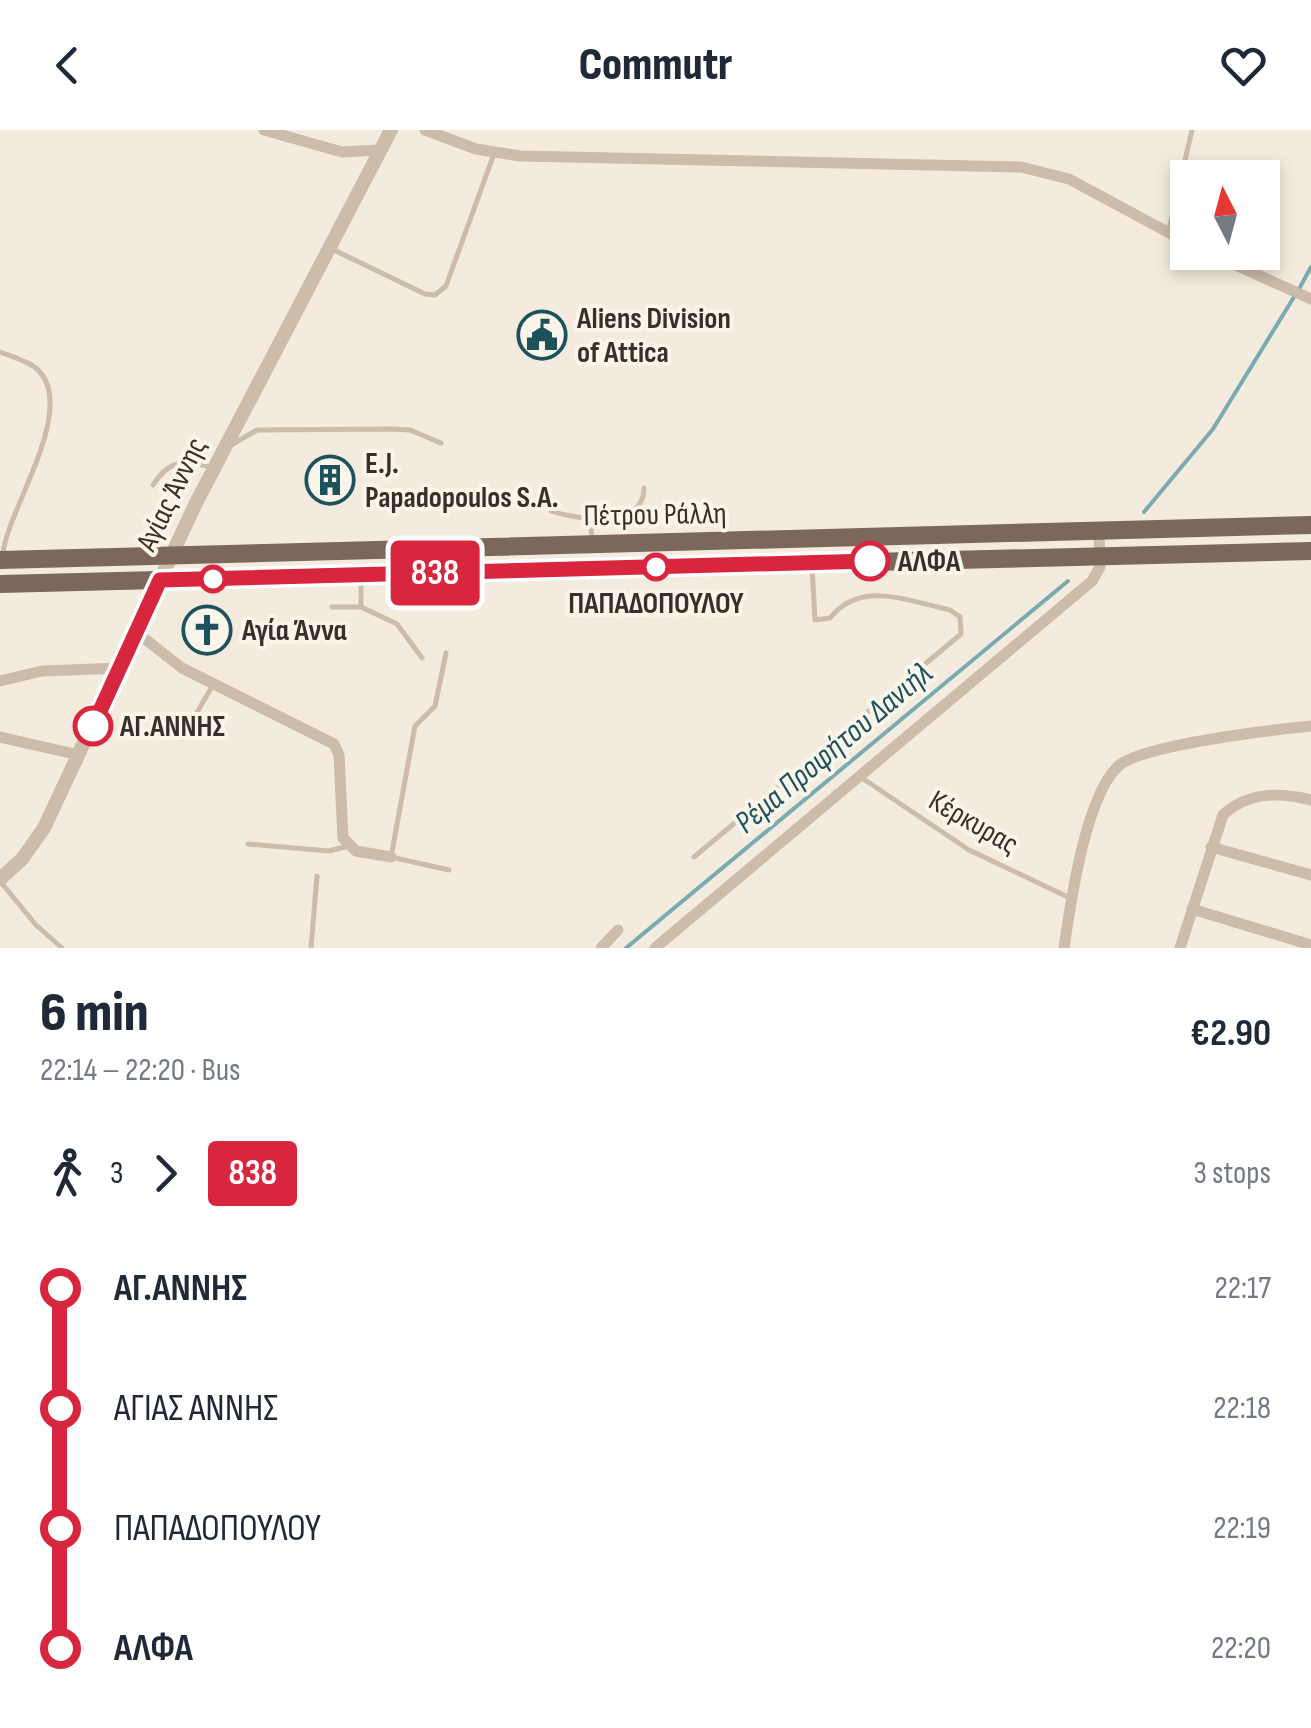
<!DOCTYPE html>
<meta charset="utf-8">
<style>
:root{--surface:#fff;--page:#f6f6f7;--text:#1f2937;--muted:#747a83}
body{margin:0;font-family:"Sofia Sans Condensed",sans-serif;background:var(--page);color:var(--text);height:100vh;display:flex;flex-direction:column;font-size:38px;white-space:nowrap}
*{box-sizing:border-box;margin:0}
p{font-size:32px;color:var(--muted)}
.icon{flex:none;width:55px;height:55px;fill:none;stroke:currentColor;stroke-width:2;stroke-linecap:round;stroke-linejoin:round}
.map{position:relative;height:818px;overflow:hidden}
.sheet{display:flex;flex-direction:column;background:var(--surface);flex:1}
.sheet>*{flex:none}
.badge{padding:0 20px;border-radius:8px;font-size:35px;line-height:65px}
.needle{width:65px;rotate:354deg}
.tools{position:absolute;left:1170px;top:30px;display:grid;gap:20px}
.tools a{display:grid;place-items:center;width:110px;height:110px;border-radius:0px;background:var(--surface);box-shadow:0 5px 15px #0003;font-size:50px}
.map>.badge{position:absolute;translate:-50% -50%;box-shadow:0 0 0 5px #fff}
.legs{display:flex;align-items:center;gap:15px;height:110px;padding:0 40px;font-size:32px}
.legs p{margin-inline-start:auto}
.summary{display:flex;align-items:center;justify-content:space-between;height:170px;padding:0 40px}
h1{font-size:55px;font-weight:800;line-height:75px}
ul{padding:0 40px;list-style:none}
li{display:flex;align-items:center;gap:35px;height:120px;font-size:38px}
li i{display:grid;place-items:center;width:15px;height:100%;margin:0 12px;background:currentColor}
li i::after{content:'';width:25px;height:25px;margin:-12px;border:8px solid;border-radius:50%;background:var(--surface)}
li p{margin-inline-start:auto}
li:first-child i{background:linear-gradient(#0000 50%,currentColor 0)}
li:last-child i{background:linear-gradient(currentColor 50%,#0000 0)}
header{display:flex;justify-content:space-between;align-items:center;height:130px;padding:0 40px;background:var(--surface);font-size:45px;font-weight:800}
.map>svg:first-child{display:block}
</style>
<header><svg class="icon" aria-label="back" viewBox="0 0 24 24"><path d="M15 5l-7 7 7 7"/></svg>Commutr<svg class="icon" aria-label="heart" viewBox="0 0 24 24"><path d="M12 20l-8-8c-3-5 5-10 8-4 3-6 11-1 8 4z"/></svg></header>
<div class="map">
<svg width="1311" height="818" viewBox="0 0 1311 818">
<rect width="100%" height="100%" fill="#f3ebdd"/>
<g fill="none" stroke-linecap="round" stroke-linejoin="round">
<!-- stream -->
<path stroke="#7baab1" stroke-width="4" d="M1299 159 1311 137
M1144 382 1213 299 1294 167
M626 818 1068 451"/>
<!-- service -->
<path stroke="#ccbca9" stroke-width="5" d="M1169 99 1192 0
M332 119 425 164 435 165 446 156 494 24
M0 222C11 226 27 231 36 238 80 276 8 378 3 423
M231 315 257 300 391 299 410 300 441 313
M153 355C170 329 182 331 211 337
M551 381C578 390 644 399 644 358
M590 387 592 409
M361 448V477L397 494 422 528
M332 477H361
M446 523 435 576 415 596 391 727 449 740
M182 608 213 555
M862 648 969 720 1068 767
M248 714 329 721 349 716
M694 727 961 504 960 487 950 480C907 471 861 449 830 488L815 490 812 436
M0 751 36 795 62 818
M311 818 317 746"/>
<!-- minor -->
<path stroke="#ccbca9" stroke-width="11" d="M264 0 342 22 381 20
M425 0 476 19 520 26 1021 37 1069 49 1188 113
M1207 122 1311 169
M136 502 182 538 334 614 339 625 343 708 356 721 391 727
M0 551 42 541 121 538
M0 607 79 625
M1211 717 1311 745
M1192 779 1311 815
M601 818 618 800
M655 818 1092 451 1100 437 1099 400
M1064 818C1070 776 1086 660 1121 634 1150 614 1272 600 1311 596
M1180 818 1223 685C1247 662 1281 662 1311 670"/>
<!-- tertiary -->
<path stroke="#ccbca9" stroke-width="14" d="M0 749 22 729 44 698 196 373 391 0"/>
<!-- primary -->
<path stroke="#7b685a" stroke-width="18" d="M0 430 1311 395
M0 454 1311 421"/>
</g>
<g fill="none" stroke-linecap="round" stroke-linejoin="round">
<!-- line-1 casing -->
<g stroke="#fff" stroke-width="22">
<path id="line-1" d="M93 596 160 450 870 431"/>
</g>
<!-- line-1 -->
<use href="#line-1" stroke="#d7263d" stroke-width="15"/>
</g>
<!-- icons -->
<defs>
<g id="civic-ring" transform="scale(2.5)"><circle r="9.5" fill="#faf5ea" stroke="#1d515c" stroke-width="1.5"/><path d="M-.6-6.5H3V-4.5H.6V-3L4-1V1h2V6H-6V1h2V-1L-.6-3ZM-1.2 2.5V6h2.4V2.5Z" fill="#1d515c"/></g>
<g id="building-ring" transform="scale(2.5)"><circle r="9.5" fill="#faf5ea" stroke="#1d515c" stroke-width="1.5"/><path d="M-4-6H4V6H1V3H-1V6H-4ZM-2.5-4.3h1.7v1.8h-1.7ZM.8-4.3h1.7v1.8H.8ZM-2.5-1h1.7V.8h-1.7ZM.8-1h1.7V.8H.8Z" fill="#1d515c"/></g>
<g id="church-ring" transform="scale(2.5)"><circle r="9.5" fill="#faf5ea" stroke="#1d515c" stroke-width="1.5"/><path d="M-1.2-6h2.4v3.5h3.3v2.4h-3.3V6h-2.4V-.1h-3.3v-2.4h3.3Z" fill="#1d515c"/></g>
</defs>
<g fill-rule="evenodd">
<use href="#civic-ring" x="542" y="205"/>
<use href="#building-ring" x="330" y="350"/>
<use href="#church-ring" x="207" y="500"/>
</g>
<!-- markers -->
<g fill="#fff" stroke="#d7263d" stroke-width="5">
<circle cx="870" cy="431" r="18"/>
<circle cx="656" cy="437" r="12"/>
<circle cx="213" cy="449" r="12"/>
<circle cx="93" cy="596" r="18"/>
</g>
<g text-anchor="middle" stroke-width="8" stroke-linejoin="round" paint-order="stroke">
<!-- poi labels -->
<g font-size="30" font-weight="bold" fill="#392f29" stroke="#faf5ea" text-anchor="start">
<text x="577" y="198">Aliens Division<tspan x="577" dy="34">of Attica</tspan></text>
<text x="365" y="343">E.J.<tspan x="365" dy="34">Papadopoulos S.A.</tspan></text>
<text x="242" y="510">Αγία Άννα</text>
</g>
<!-- street labels -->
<g font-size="30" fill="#392f29" stroke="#faf5ea">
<text transform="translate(171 364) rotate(-64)" y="10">Αγίας Άννης</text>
<text transform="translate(655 384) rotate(-1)" y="10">Πέτρου Ράλλη</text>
<text transform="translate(974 692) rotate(30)" y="10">Κέρκυρας</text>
</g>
<!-- stop labels -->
<g font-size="30" font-weight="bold" fill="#392f29" stroke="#faf5ea" text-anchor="start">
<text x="898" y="441">ΑΛΦΑ</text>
<text x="656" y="483" text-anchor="middle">ΠΑΠΑΔΟΠΟΥΛΟΥ</text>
<text x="120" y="606">ΑΓ.ΑΝΝΗΣ</text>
</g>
<!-- water labels -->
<g font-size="32" font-style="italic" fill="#1d515c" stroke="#faf5ea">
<text transform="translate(833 617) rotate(-40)" y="11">Ρέμα Προφήτου Δανιήλ</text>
</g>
</g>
</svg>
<div class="tools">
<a><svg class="needle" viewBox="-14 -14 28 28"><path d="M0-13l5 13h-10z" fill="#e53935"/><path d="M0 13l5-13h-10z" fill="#747a83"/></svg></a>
</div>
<b class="badge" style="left:435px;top:443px;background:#d7263d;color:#fff">838</b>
</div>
<section class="sheet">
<div class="summary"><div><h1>6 min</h1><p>22:14 – 22:20 · Bus</p></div><b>€2.90</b></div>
<div class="legs"><svg class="icon" aria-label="walk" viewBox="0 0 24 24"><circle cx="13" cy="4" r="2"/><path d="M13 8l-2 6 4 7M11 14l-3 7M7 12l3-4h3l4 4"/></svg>3<svg class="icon" aria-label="forward" viewBox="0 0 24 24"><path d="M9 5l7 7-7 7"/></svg><b class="badge" style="background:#d7263d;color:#fff">838</b><p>3 stops</p></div>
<ul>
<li><i style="color:#d7263d"></i><b>ΑΓ.ΑΝΝΗΣ</b><p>22:17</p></li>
<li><i style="color:#d7263d"></i><span>ΑΓΙΑΣ ΑΝΝΗΣ</span><p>22:18</p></li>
<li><i style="color:#d7263d"></i><span>ΠΑΠΑΔΟΠΟΥΛΟΥ</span><p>22:19</p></li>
<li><i style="color:#d7263d"></i><b>ΑΛΦΑ</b><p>22:20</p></li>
</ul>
</section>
